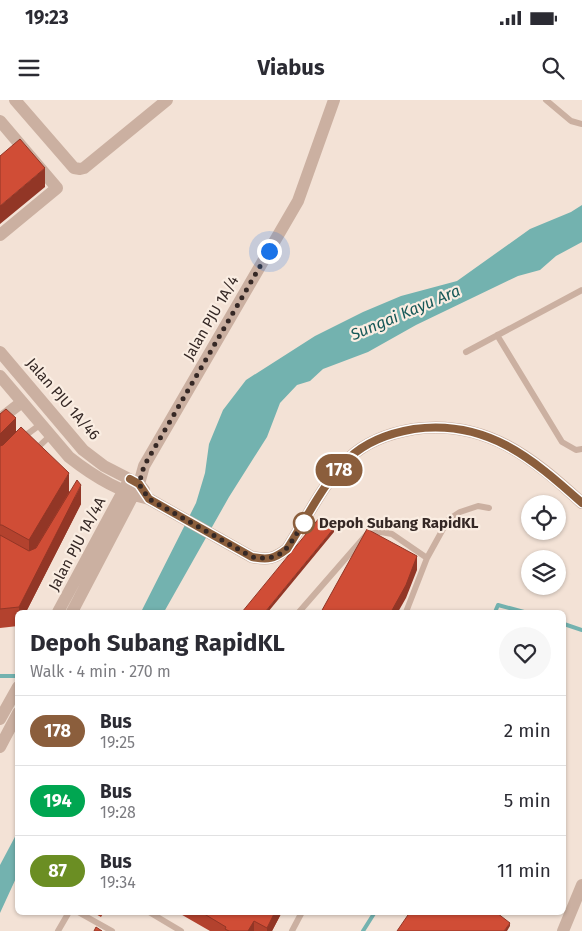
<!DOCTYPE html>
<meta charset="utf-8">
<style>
:root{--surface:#fff;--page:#f7f7f7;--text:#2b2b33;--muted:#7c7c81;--line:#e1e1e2}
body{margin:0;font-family:"Fira Sans",sans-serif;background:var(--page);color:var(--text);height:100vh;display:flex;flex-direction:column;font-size:19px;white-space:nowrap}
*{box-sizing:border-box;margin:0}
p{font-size:16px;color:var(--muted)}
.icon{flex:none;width:28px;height:28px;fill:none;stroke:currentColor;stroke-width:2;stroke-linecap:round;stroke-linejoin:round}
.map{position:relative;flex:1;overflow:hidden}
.panel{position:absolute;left:15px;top:510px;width:551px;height:305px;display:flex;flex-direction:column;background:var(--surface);border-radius:8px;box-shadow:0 1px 4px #0004}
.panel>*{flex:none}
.badge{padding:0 10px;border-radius:16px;font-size:18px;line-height:32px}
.controls{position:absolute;left:521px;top:395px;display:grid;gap:10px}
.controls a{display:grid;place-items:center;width:45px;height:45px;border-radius:50%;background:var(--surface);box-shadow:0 1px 4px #0004;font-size:25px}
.you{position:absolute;width:25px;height:25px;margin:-12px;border:4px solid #fff;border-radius:50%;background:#1a73e8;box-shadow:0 0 0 8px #1a73e833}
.map>.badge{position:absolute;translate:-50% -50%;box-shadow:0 0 0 2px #fff}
.round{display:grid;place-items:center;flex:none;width:52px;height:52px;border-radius:26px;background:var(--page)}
.overview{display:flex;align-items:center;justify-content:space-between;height:85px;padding:0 15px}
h1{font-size:24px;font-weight:700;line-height:38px}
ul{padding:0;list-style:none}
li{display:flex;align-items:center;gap:15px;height:70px;padding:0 15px;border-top:1px solid var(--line)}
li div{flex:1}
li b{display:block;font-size:19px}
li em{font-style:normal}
li .badge{min-width:55px;font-weight:700;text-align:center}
.status{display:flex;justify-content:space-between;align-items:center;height:35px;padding:0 25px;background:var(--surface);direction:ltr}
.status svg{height:14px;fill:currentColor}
header{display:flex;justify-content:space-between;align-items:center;height:65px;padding:0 15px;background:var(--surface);font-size:22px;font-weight:700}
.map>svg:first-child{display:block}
</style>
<div class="status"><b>19:23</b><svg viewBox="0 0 49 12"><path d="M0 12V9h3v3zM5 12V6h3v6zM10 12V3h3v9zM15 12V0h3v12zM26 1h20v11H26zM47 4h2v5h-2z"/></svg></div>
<header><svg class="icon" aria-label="menu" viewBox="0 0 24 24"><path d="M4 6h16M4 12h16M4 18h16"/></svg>Viabus<svg class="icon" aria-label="search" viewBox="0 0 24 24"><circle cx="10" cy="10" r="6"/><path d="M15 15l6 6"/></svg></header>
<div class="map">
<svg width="582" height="831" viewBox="0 0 582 831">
<rect width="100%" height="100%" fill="#f3e2d6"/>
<!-- water -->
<path fill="#73b2af" d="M582 105V142L556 156 540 170 518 176 416 225 368 252 323 269 310 281 297 285 280 303 267 337 229 397 164 512H141L196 403 205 373 209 344 223 310 246 280 315 236 363 212 401 196 457 181 530 129 571 112Z
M17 733V776L0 813V765Z"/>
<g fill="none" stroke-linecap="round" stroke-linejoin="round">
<!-- stream -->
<path stroke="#73b2af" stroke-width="4" d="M495 512 498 505 524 512
M564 524 582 530
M0 576H18
M363 831 375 812"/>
<!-- service -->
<path stroke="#cbb0a1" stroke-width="6" d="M546 0 571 21 582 24
M497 235 562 342 576 350 582 349
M466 252 582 190
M22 338 41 324
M35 350 51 335
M299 512 367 434 381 432 392 434 427 458
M406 512 427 458 448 420 460 412 478 406 489 408
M78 812 112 831
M149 812 181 831
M58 831 69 812
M292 831 302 812"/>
<!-- minor -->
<path stroke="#cbb0a1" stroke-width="12" d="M15 0 74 68 80 69 84 68 167 0
M0 21 57 88 0 135
M0 319 22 302"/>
<!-- tertiary -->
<path stroke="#cbb0a1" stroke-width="12" d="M0 252 83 350 104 366 139 384 144 390
M0 276 69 357C93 376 119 392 149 399L252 457C268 460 274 459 287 449 305 421 325 380 349 358 367 341 390 333 414 329 486 319 533 358 582 403
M58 512 127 384
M72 512 139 384 144 366 298 101 334 0
M0 619 18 587
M0 647 18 613
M563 831 582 785"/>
</g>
<!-- wall -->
<path fill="#b3422e" d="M0 314 16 333 81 404 26 512H18V526L0 528Z
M92 812H104L101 817Z
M177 812H282L272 831H210Z"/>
<!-- shaded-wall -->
<path fill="#923626" d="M45 68V87L0 124V106Z
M16 318V337L0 353V334Z
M69 373V392L29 459V440Z
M81 385V404L26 512H19V507Z
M334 428V432L268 512H265Z
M417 456V470L406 498 398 512H391Z
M275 812H282L272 831H267V828Z
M254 821V831H248Z
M510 823V826L507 831H504Z"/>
<!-- building -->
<path fill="#d04d36" stroke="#923626" d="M20 39 45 68 0 106V56Z
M6 309 16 318 0 334V314Z
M21 327 69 373 29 440 2 425H0V346L3 345Z
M77 380 81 385 19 507 0 509V435L29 451 36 448Z
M320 417 334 428 265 512H242Z
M367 429 417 456 406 485 391 512H321Z
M201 812H275L267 828 254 821 248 831H229L225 829 226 827Z
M410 812H430L431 813 432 812H497V813L510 823 504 831H397Z
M96 827 102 831H94Z"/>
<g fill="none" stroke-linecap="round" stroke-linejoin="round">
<!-- line casing -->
<g stroke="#fff" stroke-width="11">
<path id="line" d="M130 379 139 384 149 399 252 457C268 460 274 459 287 449 305 421 325 380 349 358 367 341 390 333 414 329 486 319 532 358 582 403"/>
</g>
<!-- line -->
<use href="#line" stroke="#8b5e3c" stroke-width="8"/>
<!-- walk -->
<path stroke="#352825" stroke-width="5" stroke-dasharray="0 9" d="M269 151 144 366 139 384 149 399 252 457C286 462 287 446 304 423"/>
</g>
<!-- markers -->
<circle fill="#fff" stroke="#8b5e3c" stroke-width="2.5" cx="304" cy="423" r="10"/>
<g text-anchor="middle" stroke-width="4.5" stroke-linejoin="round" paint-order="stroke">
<!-- street labels -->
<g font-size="15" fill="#352825" stroke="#faede2">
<text transform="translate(211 218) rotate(-60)" y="5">Jalan PJU 1A/4</text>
<text transform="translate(63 299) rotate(49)" y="5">Jalan PJU 1A/46</text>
<text transform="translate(77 444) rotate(-62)" y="5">Jalan PJU 1A/4A</text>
</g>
<!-- stop labels -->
<g font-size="15" font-weight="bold" fill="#352825" stroke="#faede2" text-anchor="start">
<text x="319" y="428">Depoh Subang RapidKL</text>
</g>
<!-- water labels -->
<g font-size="16" font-style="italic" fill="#175958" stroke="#faede2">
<text transform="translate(405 212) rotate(-23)" y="6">Sungai Kayu Ara</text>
</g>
</g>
</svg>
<div class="controls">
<a><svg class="icon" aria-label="locate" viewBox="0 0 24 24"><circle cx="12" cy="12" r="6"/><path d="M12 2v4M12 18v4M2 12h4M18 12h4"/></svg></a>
<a><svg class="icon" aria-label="layers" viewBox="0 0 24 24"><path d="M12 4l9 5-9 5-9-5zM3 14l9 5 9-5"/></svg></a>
</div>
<div class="you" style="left:269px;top:151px"></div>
<b class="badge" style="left:339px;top:370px;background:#8b5e3c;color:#fff">178</b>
<section class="panel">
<div class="overview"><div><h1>Depoh Subang RapidKL</h1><p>Walk · 4 min · 270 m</p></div><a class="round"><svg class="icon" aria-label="heart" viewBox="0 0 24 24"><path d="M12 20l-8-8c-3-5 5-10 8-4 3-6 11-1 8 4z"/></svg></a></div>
<ul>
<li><span class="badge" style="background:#8b5e3c;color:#fff">178</span><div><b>Bus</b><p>19:25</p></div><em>2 min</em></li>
<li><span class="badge" style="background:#00a651;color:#fff">194</span><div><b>Bus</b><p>19:28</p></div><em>5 min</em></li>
<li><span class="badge" style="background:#6b8e23;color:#fff">87</span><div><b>Bus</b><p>19:34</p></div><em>11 min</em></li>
</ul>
</section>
</div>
